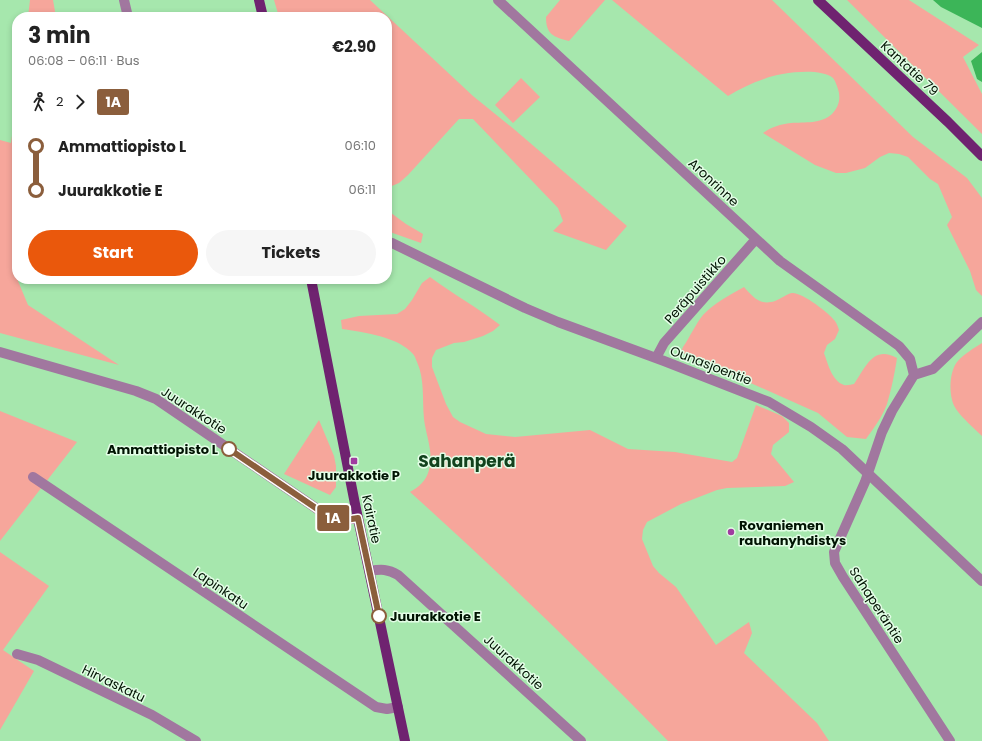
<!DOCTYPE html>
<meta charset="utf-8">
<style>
:root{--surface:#fff;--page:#f6f6f6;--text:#222;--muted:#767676;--accent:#ea580c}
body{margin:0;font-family:Poppins,sans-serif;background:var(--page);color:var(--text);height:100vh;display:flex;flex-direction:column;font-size:15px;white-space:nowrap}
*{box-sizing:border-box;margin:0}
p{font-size:13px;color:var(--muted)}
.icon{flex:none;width:22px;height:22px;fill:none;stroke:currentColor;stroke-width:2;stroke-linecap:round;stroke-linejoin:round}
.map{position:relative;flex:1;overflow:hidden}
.panel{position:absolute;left:12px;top:12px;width:380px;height:272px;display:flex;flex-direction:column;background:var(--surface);border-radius:16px;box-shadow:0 2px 6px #0003}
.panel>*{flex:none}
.badge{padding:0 8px;border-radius:3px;font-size:14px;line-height:26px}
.map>.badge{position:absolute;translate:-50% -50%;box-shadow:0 0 0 2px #fff}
.legs{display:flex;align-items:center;gap:6px;height:44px;padding:0 16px;font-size:13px}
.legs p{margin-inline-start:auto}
.head{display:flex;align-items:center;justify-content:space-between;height:68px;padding:0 16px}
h1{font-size:22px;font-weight:700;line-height:30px}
.button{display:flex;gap:8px;margin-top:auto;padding:8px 16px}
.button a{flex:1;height:46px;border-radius:24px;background:var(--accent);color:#fff;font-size:16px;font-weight:700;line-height:46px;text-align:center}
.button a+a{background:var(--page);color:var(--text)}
ul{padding:0 16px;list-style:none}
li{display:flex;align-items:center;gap:14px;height:44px;font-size:15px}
li i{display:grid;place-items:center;width:6px;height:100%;margin:0 5px;background:currentColor}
li i::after{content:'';width:10px;height:10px;margin:-5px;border:3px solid;border-radius:50%;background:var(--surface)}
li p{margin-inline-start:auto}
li:first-child i{background:linear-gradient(#0000 50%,currentColor 0)}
li:last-child i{background:linear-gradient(currentColor 50%,#0000 0)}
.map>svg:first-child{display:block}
</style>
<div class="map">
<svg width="982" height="741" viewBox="0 0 982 741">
<rect width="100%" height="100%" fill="#a6e7ad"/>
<!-- green -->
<path fill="#f6a69b" d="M30 0H53L56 17H28Z
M274 0H370L473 96 515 130 627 226 606 250 553 231 563 221 558 208 473 119H459L408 175 399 183 387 188V17H279Z
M560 0H605L569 41C553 37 546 34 546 17Z
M612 0H772L913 137 967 178 982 198V296L976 290 970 271 947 225 952 217 938 184 930 179 908 157 899 154 889 153 880 157 865 168 846 173H836L815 165 763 133C771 127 781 124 791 123 805 122 821 124 832 114 839 107 841 98 838 89 837 86 835 80 833 78 819 67 779 73 764 79 752 83 739 89 728 96Z
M847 0H909L979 45 963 57 982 94V134Z
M521 78 540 97 513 123 495 105Z
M17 100V279H18V281L28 305 119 365 0 333V140L11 143Z
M387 210 406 224 423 234 421 243 387 231Z
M430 277C453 294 478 308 500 325L493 331 483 336 464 342 454 343 436 350 432 358V367L446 404 453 417 460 422 486 434 515 437 590 430 628 449 675 452 732 462 737 458 756 405 782 416 789 423V432L773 445 771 454 794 482 785 486 727 488 717 490 681 504 647 522 643 530 642 539 653 566 659 573 676 587 716 645 749 622 752 633 744 653 817 723 829 741H668C585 656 499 572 410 492 419 487 426 481 429 470 434 453 426 436 424 419 422 400 425 380 417 362 416 360 415 356 413 354 399 337 363 332 342 329L341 320 359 316 397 314 405 309 412 300 422 283Z
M744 287C753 297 760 306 775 301 781 299 786 294 792 293 802 292 829 313 835 321 837 324 838 327 839 330L835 339 827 345 824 353C828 364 832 381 844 385 847 386 852 384 854 384 866 367 873 345 897 358 895 372 891 391 887 404 882 417 874 428 866 439L847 437 818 413 681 352 683 347C690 337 695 325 703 315 714 303 730 295 744 287Z
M982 343V436C973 427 963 419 956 409 948 398 949 372 957 362 964 354 974 348 982 343Z
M0 411 77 442 0 541Z
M319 420 334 456 336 466V487L330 495 284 474Z
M0 552 49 586 3 650 34 671 0 730Z"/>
<!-- water -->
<path fill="#3cb558" d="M933 0H982V28L941 7Z
M982 52V82L977 79 971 61Z"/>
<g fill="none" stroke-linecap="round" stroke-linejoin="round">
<!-- minor -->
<path stroke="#a1779f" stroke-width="10" d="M124 0 128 17
M498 0 780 261 899 346 910 359 914 375
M387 242 392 243 525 308 558 322 664 361 769 402 811 427 842 449 982 581
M0 352 136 391 156 399 329 517 345 520 358 518
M656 358 664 343 756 239
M33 477 376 707 387 709 398 707
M370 571C381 569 388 569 398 575L581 741
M17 654 38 660 152 715 196 741
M950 741 843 577 835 563 834 552 865 482 882 432 892 411 914 375 933 369 982 322"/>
<!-- major -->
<path stroke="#6f2370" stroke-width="10" d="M259 0 263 17
M818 0 948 122 982 156
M311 279 355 504 405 741"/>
</g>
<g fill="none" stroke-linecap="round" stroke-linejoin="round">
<!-- line-1 casing -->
<g stroke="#fff" stroke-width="9">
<path id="line-1" d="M229 449 329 517 345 520 358 518 379 616"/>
</g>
<!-- line-1 -->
<use href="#line-1" stroke="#8b5e3c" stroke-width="6"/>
</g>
<!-- markers -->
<g fill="#fff" stroke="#8b5e3c" stroke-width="2">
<circle cx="229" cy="449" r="7"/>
<circle cx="379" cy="616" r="7"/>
</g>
<g fill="#a03ba0" stroke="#e3fde6" stroke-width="1.5">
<rect x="350" y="457" width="8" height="8" rx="2"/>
<circle cx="731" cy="532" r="4"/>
</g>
<g text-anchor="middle" stroke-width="3" stroke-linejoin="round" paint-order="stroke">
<!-- street labels -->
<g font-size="13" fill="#001302" stroke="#e3fde6">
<text transform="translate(910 68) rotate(43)" y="5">Kantatie 79</text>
<text transform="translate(714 182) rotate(43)" y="5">Aronrinne</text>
<text transform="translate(695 289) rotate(-49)" y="5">Peräpuistikko</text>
<text transform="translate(711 365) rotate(21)" y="5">Ounasjoentie</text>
<text transform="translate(194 410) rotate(33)" y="5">Juurakkotie</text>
<text transform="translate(372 519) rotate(78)" y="5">Kairatie</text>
<text transform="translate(221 588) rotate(34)" y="5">Lapinkatu</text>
<text transform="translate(877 605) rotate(57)" y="5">Sahaperäntie</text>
<text transform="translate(514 662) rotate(42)" y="5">Juurakkotie</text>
<text transform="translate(114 683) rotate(26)" y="5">Hirvaskatu</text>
</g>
<!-- stop labels -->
<g font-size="13" font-weight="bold" fill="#001302" stroke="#e3fde6" text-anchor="end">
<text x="218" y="454">Ammattiopisto L</text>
<text x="390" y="621" text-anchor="start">Juurakkotie E</text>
</g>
<!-- poi labels -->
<g font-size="13" font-weight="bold" fill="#001302" stroke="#e3fde6">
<text x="354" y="480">Juurakkotie P</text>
<text x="739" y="530" text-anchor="start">Rovaniemen<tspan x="739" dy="15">rauhanyhdistys</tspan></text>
</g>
<!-- district labels -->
<g font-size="17" font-weight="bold" fill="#12421d" stroke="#e3fde6">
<text x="467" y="467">Sahanperä</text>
</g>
</g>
</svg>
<b class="badge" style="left:333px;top:518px;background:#8b5e3c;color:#fff">1A</b>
<section class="panel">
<div class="head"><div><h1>3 min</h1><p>06:08 – 06:11 · Bus</p></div><b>€2.90</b></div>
<div class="legs"><svg class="icon" aria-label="walk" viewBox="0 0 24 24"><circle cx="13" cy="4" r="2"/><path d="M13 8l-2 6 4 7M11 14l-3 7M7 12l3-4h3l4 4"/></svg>2<svg class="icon" aria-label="forward" viewBox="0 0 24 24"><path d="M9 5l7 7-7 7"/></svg><b class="badge" style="background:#8b5e3c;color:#fff">1A</b></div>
<ul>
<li><i style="color:#8b5e3c"></i><b>Ammattiopisto L</b><p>06:10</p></li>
<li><i style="color:#8b5e3c"></i><b>Juurakkotie E</b><p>06:11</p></li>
</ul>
<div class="button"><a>Start</a><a>Tickets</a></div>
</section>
</div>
